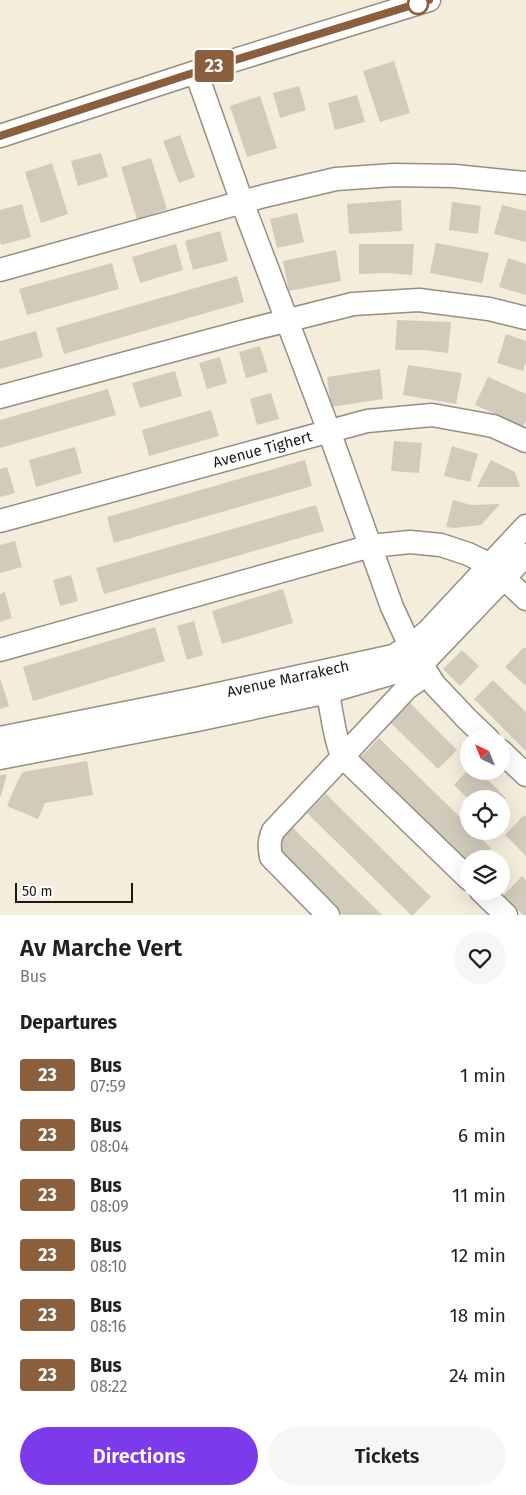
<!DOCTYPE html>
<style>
:root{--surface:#fff;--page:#f6f6f6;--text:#202124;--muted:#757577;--accent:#7c3aed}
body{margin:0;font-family:"Fira Sans",sans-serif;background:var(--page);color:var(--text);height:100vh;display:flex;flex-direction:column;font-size:19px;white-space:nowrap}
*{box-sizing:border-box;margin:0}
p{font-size:16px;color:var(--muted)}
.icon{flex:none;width:28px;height:28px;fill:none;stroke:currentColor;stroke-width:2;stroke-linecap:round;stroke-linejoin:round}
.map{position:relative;height:915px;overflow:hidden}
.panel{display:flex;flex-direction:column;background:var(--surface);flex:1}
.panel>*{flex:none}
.badge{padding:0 10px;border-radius:4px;font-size:18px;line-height:32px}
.needle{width:32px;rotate:317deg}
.fabs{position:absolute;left:460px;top:730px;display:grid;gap:10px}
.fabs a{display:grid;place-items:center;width:50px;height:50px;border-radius:50%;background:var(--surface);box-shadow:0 5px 20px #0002;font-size:25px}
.scale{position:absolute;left:15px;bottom:12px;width:118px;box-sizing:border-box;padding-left:5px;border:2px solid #1c1913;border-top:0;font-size:14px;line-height:18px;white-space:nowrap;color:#1c1913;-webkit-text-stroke:4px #fff;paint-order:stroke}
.map>.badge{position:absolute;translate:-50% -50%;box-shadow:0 0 0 2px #fff}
h2{padding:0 20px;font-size:19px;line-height:45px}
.round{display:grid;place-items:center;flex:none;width:52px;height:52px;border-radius:26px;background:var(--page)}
.head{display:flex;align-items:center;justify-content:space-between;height:85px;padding:0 20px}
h1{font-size:24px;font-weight:600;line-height:38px}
.button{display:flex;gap:10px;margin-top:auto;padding:10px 20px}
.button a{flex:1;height:58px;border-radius:30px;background:var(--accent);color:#fff;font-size:20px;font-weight:600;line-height:58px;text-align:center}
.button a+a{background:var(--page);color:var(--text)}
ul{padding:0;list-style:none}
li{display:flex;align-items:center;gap:15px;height:60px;padding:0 20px}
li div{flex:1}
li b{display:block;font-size:19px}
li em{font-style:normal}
li .badge{min-width:55px;font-weight:700;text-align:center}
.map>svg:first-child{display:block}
</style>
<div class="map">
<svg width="526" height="915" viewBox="0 0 526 915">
<rect width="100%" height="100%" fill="#f4eddc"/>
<!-- building -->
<path fill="#d2cbbb" d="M394 61 410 113 380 122 363 71Z
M299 86 306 110 280 118 273 93Z
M357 95 365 122 335 130 328 103Z
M260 96 277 148 247 157 230 106Z
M180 135 195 177 179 183 163 141Z
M101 153 108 177 78 186 71 161Z
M151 158 167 209 137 219 121 167Z
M52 163 68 214 41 223 25 172Z
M401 200 402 231 349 234 347 204Z
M452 202 481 206 478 234 449 230Z
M22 204 31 237 1 245 0 240V210Z
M502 205 526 211V242L494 234Z
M297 213 304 242 277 248 270 219Z
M220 231 228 261 193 270 185 241Z
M436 243 489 253 482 283 430 273Z
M176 244 183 270 140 283 132 257Z
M359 244H414L412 275 387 273 359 274Z
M336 250 341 281 289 291 283 261Z
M508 258 526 264V295L499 287Z
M112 263 119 289 27 315 19 289Z
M237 276 244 302 64 354 56 328Z
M397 320 451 322 448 353 423 350H395Z
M36 331 43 357 0 369V341Z
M506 334 526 341V362L523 371 497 363Z
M260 346 268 372 246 378 239 352Z
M220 357 227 383 207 389 199 363Z
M408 365 462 373 456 404 403 395Z
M380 369 383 399 331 407 327 377Z
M175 371 182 396 140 408 132 383Z
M488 377 526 394V421L523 426 475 405Z
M108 389 116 415 0 448V420Z
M271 393 279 419 257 425 250 399Z
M211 410 219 436 149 456 142 430Z
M394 441 422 443 419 473 391 471Z
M452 446 478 454 470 482 444 476Z
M75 447 82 473 36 487 29 460Z
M305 460 312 486 114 543 107 517Z
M491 460 515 472 520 487H477Z
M7 467 15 493 0 497V469Z
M453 500 471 505 500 504 481 525 455 528 446 527Z
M316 505 324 531 104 594 96 568Z
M15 541 22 567 0 573V545Z
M71 575 78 601 60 606 53 580Z
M283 589 293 623 222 644 212 611Z
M5 592 12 618 0 622V594Z
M194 621 203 655 187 660 177 626Z
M155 627 165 661 33 701 23 667Z
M524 647 526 649V686L505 667Z
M462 650 479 666 460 686 443 669Z
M0 678 9 706 0 709Z
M493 680 526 712V751L474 699Z
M410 703 457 750 438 769 391 723Z
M379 738 469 826V831H474L491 848 481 859H469V864L360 758Z
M87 761 93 795 45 803 38 819 7 806 18 780 23 772Z
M469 769V771H479L506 798 501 803V799H468L454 785Z
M7 774 1 796H0V775Z
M326 794 431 897 413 915H411L307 813Z
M524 815 526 817V856L505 835Z
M292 827 382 915H343L273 847Z
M522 876 526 880V915H523L503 896Z"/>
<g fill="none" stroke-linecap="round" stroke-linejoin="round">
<!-- minor casing -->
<g stroke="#958f80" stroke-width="25">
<g id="minor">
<path d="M196 72 242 202 329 431 392 607 410 646 434 684 467 719 488 739"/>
<path d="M0 136 196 72 429 0"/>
<path d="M0 270 264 196 336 179 394 175 454 176 526 183"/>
<path d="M0 397 245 331 353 304 419 300 489 309 526 318"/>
<path id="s1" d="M0 521 367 421 432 415 493 426 526 441"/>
<path d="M0 650 371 546 410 542 441 545 468 554 489 564 526 599"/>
<path d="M324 678C332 704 332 731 342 756L469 879"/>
<path id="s2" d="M0 738 195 699 393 656 410 646 428 631 526 526"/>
<path d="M501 751 526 775"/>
<path d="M0 758 197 720 328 692 421 665 526 555"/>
<path d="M481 891 506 915"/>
<path d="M328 915 271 857C269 846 269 841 273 831L407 688 427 674"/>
</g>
</g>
<!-- minor -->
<use href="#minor" stroke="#fff" stroke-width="22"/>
</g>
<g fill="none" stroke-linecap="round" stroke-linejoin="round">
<!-- line casing -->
<g stroke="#fff" stroke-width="11">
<path id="line" d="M0 136 196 72 429 0"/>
</g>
<!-- line -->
<use href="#line" stroke="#8b5e3c" stroke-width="8"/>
</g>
<!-- markers -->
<circle fill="#fff" stroke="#8b5e3c" stroke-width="2.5" cx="418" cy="4" r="10"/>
<g text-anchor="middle" stroke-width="4" stroke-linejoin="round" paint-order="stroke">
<!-- street labels -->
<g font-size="15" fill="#1c1913" stroke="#fff">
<text dy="5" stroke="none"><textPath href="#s1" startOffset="272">Avenue Tighert</textPath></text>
<text dy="5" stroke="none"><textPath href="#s2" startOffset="294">Avenue Marrakech</textPath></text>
</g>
</g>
</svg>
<div class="fabs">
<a><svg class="needle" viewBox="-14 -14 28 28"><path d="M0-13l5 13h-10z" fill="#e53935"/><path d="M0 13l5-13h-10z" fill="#757577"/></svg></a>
<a><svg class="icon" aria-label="locate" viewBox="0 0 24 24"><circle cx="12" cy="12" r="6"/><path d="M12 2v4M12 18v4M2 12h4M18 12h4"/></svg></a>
<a><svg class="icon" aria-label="layers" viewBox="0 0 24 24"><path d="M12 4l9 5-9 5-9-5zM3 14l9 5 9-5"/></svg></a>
</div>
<div class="scale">50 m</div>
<b class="badge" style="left:214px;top:66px;background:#8b5e3c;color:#fff">23</b>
</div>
<section class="panel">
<div class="head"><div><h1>Av Marche Vert</h1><p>Bus</p></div><a class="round"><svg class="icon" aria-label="heart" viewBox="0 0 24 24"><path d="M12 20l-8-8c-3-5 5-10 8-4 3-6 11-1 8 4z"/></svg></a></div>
<h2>Departures</h2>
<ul>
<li><span class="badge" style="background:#8b5e3c;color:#fff">23</span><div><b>Bus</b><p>07:59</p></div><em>1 min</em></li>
<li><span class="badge" style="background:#8b5e3c;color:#fff">23</span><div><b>Bus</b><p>08:04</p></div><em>6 min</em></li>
<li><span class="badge" style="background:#8b5e3c;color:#fff">23</span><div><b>Bus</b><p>08:09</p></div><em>11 min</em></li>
<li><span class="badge" style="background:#8b5e3c;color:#fff">23</span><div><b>Bus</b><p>08:10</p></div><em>12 min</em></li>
<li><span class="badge" style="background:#8b5e3c;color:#fff">23</span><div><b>Bus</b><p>08:16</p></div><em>18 min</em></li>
<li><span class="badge" style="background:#8b5e3c;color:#fff">23</span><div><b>Bus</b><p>08:22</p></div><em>24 min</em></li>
</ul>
<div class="button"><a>Directions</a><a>Tickets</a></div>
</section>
